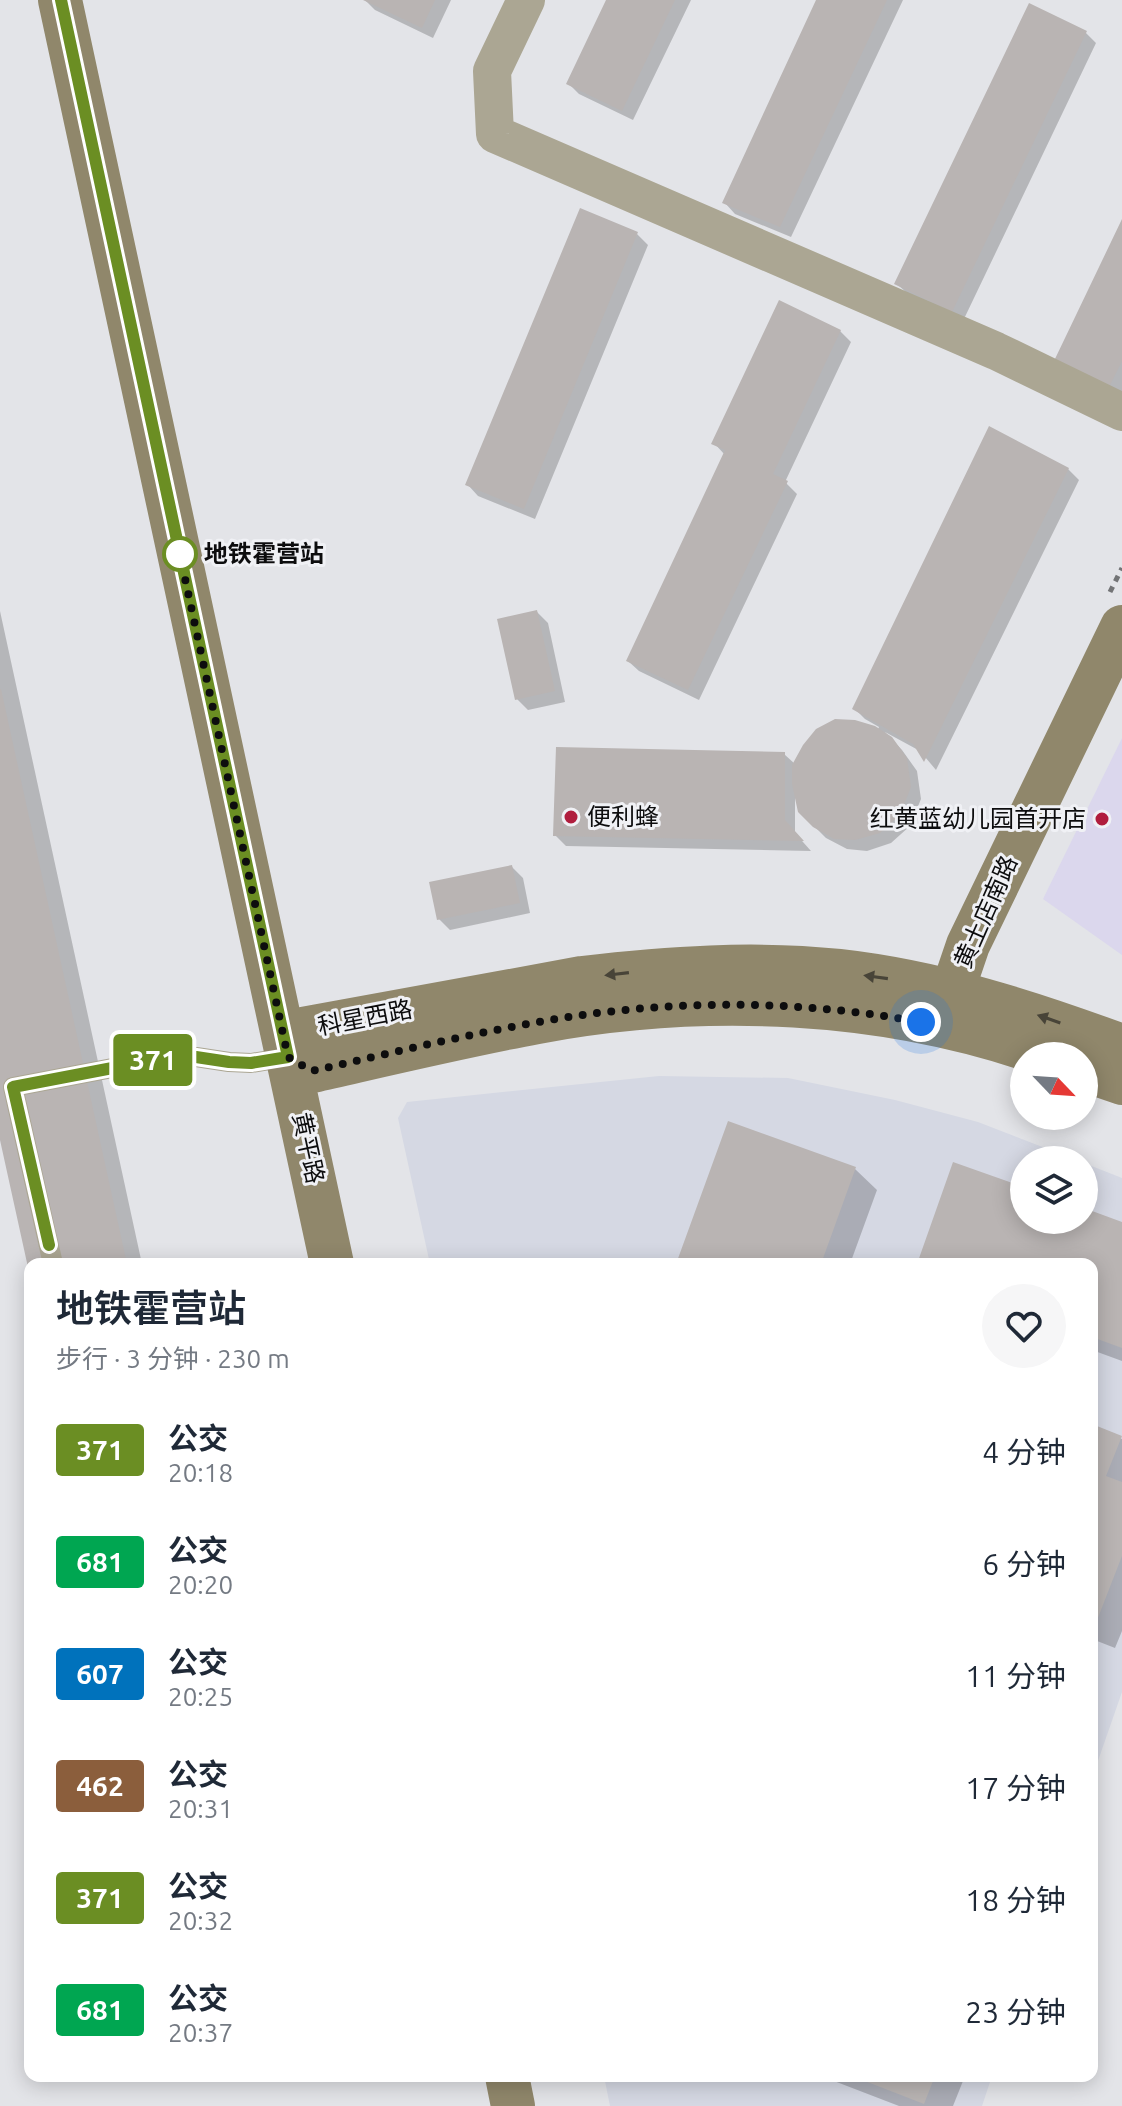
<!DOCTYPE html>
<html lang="zh">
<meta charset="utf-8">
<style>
:root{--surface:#fff;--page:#f6f6f7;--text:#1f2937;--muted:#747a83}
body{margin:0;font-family:Ubuntu,"Noto Sans SC",sans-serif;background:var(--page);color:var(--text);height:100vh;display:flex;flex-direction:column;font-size:30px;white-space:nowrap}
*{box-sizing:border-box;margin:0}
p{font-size:26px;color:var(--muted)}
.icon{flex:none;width:44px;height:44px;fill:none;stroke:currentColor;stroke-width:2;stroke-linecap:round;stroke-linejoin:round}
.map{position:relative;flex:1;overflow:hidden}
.sheet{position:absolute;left:24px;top:1258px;width:1074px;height:824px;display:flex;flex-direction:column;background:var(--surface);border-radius:16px;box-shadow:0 4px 20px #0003}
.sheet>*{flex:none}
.badge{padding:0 16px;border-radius:6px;font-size:28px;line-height:52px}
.needle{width:52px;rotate:115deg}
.controls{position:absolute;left:1010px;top:1042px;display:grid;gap:16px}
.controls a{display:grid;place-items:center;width:88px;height:88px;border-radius:50%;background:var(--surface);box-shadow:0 4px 20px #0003;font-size:40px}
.you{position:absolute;width:40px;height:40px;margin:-20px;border:6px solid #fff;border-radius:50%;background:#1a73e8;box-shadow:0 0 0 12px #1a73e833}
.map>.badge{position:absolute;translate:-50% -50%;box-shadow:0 0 0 4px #fff}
.round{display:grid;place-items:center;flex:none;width:84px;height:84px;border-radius:42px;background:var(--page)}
.summary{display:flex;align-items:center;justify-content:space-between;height:136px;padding:0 32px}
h1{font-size:38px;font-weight:600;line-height:60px}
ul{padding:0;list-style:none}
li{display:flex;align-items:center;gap:24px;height:112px;padding:0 32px}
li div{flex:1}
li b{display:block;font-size:30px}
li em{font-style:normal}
li .badge{min-width:88px;font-weight:700;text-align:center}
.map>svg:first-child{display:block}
</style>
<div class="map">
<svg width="1122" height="2106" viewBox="0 0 1122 2106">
<rect width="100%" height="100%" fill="#e3e4e8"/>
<!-- built -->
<path fill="#d5d8e3" d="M659 1076 788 1078 895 1100 978 1122 1076 1160H1024V1220H1084V1163L1122 1178V1692L1092 1778V1264H430L398 1118 407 1102Z
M604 2076H992L982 2106H610Z"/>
<!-- education -->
<path fill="#dbd7ed" d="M1122 738V955L1043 899Z"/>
<!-- shadow -->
<path fill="#0003" d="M365 0H451L433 38 375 10Z
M608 0H691L633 120 579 94 568 83Z
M818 0H903L791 237 735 214 725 203Z
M1085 32 1096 43 963 321 908 294 897 284Z
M1122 223V393L1067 371Z
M637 234 648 245 535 519 478 496 468 485Z
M840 331 851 342 785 482 797 494 699 700 639 671 628 661 725 455 714 443Z
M1068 469 1079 480 936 770 920 751 885 732 902 750 917 771 921 799 910 826 891 843 867 851 847 849 826 838 814 826 795 795V833L811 851 566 846 555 835 784 754 795 764 878 729 879 727 865 719 854 708Z
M0 611 142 1264H30V1268L0 1131Z
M537 612 548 623 565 702 528 710 517 699Z
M512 867 523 878 530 913 450 930 439 919Z
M729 1123 855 1169 877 1190 850 1264H678Z
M1024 1189V1220H1084V1210L1122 1224V1361L1092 1350V1264H919Z
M1092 1426 1122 1439V1631L1115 1648 1092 1639Z
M821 2076H965L953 2106H899Z"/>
<!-- building -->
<path fill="#b9b4b3" d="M363 0H435L422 28Z
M606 0H675L622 111 566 84Z
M816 0H887L780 227 722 203Z
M1029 3 1087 31 952 312 894 284Z
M580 208 638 232 524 509 465 485Z
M1122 219V361L1109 387 1054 361Z
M779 300 841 330 773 474 788 481 688 690 626 661 725 450 711 444Z
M989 426 1069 468 924 762 913 744 852 709Z
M537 610 555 691 515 700 497 619Z
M0 689H1L127 1264H30L29 1272 0 1140Z
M835 719 855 720 875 726 892 737 907 758 911 787 900 815 880 833 855 840 834 839 813 827 798 812 792 784V765L803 745 816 729Z
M556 747 785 752V820L804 841 553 836Z
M512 865 520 903 437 920 429 882Z
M728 1121 856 1167 821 1264H676Z
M953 1162 1024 1187V1220H1084V1208L1122 1222V1348L1092 1337V1264H917Z
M1092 1424 1122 1436 1106 1476 1122 1482V1556L1092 1633Z
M852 2076H935L924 2104Z"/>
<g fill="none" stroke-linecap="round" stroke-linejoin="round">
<!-- path -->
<path stroke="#737476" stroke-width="5" stroke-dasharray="6 6" stroke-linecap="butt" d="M1110 592 1122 568"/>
<!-- lane -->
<path stroke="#aba693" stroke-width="20" d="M53 1264 13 1087 170 1057H196L229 1062 251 1063 288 1057"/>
<!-- street -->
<path stroke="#aba693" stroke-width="38" d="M526 0 492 71 495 134 996 351 1122 412"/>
<!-- secondary -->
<path stroke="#90876b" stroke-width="44" d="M60 0 332 1264
M946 1021 952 992 968 945 1122 627
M303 1029 582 978C667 968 754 962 839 971 937 982 1030 1012 1122 1046
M288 1057 312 1071C387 1054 462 1036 537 1022 704 991 886 998 1047 1056
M1084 1070 1122 1083
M507 2076 513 2106"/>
</g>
<!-- one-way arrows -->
<defs><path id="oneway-solid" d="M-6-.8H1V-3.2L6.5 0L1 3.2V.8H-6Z" transform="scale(2)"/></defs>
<g fill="#484438">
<use href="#oneway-solid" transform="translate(617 974) rotate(173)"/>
<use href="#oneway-solid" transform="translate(876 977) rotate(-172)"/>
<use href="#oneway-solid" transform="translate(1049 1019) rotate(-161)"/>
</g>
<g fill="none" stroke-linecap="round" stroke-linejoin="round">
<!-- line casing -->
<g stroke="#fff" stroke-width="18">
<path id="line" d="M49 1245 13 1087 170 1057H196L229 1062 251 1063 288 1057 61 0"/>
</g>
<!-- line -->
<use href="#line" stroke="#6b8e23" stroke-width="12"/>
<!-- walk -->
<path stroke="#0d0d0e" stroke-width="8" stroke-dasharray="0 14.4" d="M180 554 178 546 288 1057 312 1071C387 1054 463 1035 539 1022 666 999 794 999 921 1022"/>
</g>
<!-- markers -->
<circle fill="#fff" stroke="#6b8e23" stroke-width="4" cx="180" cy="554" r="16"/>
<g fill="#b01d3d" stroke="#f0f1f5" stroke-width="3">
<circle cx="571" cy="817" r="8"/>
<circle cx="1102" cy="819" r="8"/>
</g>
<g text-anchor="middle" stroke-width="6" stroke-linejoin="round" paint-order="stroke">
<!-- stop labels -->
<g font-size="24" font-weight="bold" fill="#0d0d0e" stroke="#f0f1f5" text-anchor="start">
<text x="204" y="562">地铁霍营站</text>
</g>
<!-- poi labels -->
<g font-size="24" fill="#0d0d0e" stroke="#f0f1f5" text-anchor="start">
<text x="587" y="825">便利蜂</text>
<text x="1086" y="827" text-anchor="end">红黄蓝幼儿园首开店</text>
</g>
<!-- street labels -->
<g font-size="24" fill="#0d0d0e" stroke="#f0f1f5">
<text transform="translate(986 912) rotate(-66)" y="8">黄土店南路</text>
<text transform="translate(365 1018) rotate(-11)" y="8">科星西路</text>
<text transform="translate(308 1148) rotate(78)" y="8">黄平路</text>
</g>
</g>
</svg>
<div class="controls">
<a><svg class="needle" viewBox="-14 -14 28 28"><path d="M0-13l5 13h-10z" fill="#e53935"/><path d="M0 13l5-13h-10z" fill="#747a83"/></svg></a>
<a><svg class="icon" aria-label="layers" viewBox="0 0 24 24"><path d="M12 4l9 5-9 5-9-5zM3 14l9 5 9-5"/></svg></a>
</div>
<div class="you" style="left:921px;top:1022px"></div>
<b class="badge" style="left:153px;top:1060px;background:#6b8e23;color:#fff">371</b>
<section class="sheet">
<div class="summary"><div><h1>地铁霍营站</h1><p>步行 · 3 分钟 · 230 m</p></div><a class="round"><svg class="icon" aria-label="heart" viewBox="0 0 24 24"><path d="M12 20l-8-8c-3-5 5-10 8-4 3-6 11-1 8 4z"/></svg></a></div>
<ul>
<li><span class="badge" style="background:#6b8e23;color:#fff">371</span><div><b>公交</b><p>20:18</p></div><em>4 分钟</em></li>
<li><span class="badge" style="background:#00a651;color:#fff">681</span><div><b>公交</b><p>20:20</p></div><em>6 分钟</em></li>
<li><span class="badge" style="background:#0072bc;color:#fff">607</span><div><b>公交</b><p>20:25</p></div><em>11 分钟</em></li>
<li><span class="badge" style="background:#8b5e3c;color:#fff">462</span><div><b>公交</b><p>20:31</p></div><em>17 分钟</em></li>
<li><span class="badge" style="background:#6b8e23;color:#fff">371</span><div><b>公交</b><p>20:32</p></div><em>18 分钟</em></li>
<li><span class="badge" style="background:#00a651;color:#fff">681</span><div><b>公交</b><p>20:37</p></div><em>23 分钟</em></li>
</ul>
</section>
</div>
